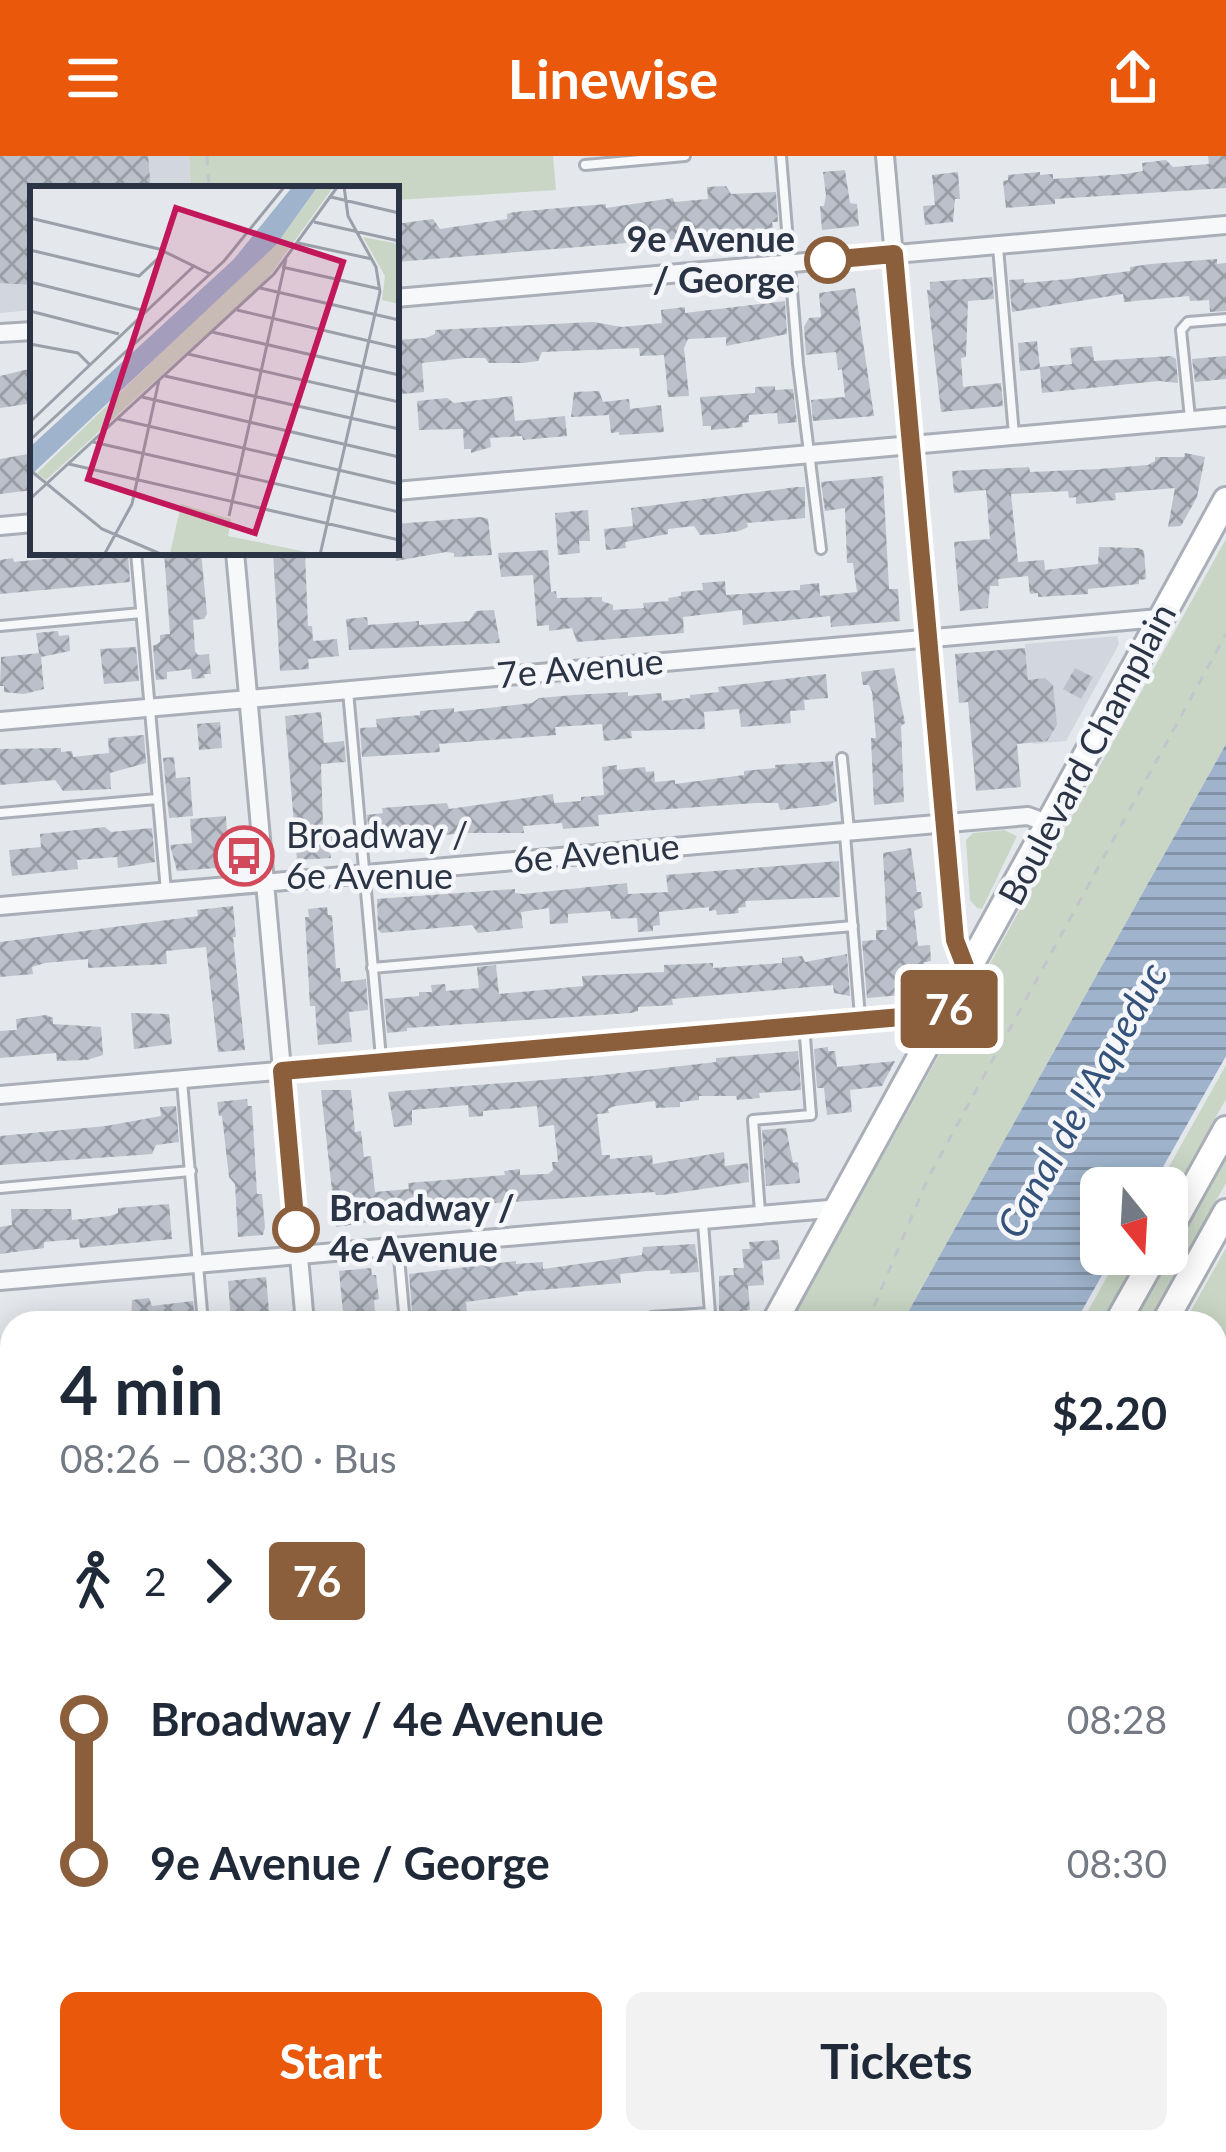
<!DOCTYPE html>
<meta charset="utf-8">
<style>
:root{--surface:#fff;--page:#f2f2f3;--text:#1f2937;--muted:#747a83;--accent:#ea580c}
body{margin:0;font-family:Lato,sans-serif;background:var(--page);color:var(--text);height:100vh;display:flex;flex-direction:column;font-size:45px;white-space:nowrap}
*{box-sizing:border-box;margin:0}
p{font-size:39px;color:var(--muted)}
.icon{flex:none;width:66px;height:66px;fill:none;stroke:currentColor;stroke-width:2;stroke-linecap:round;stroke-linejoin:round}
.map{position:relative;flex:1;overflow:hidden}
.details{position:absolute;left:0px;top:1155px;width:1227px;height:843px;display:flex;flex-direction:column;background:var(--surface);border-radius:36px 36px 0 0;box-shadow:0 6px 30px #0003}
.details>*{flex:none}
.badge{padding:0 24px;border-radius:9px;font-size:42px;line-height:78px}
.needle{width:78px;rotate:162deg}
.tools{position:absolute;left:1080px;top:1011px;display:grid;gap:24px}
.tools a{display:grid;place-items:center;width:108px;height:108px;border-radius:18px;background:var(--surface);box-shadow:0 6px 30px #0003;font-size:60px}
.map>.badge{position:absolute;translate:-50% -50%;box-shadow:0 0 0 6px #fff}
.legs{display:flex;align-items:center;gap:18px;height:132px;padding:0 60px;font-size:39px}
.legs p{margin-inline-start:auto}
.summary{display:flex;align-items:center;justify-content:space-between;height:204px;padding:0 60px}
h1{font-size:66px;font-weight:700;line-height:90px}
.button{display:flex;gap:24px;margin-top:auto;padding:24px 60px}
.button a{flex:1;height:138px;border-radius:18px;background:var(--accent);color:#fff;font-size:48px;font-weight:700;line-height:138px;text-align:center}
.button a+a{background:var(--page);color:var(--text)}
ul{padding:0 60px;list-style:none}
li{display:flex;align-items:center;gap:42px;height:144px;font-size:45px}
li i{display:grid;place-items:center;width:18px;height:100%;margin:0 15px;background:currentColor}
li i::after{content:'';width:30px;height:30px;margin:-15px;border:9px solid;border-radius:50%;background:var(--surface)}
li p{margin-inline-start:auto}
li:first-child i{background:linear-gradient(#0000 50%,currentColor 0)}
li:last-child i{background:linear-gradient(currentColor 50%,#0000 0)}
header{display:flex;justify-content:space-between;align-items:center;height:156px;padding:0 60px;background:var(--accent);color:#fff;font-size:54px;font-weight:700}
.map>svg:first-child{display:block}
</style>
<header><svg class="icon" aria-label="menu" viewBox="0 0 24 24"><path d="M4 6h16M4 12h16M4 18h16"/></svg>Linewise<svg class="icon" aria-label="share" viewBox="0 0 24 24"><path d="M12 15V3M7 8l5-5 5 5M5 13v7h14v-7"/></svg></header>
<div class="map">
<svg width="1226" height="1996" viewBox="0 0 1226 1996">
<defs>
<pattern id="water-rules" width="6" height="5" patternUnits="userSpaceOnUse" patternTransform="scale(3)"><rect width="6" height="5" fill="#9fb4cc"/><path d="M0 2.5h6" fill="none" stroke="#8293a7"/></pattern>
<pattern id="building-cross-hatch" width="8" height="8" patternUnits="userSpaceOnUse" patternTransform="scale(3)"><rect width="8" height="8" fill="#bbc0ca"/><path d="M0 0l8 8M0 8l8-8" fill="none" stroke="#989da6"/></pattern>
</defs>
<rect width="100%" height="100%" fill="#e4e7ec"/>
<!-- built -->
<path fill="#d2d6de" d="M0 0H189L191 33H33V154L0 157Z
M1117 480 1119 488 1066 585 1033 588 1025 488Z
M1215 1709H1226V1996H744L748 1986H1215Z"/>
<!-- green -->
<path fill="#c9d6c5" d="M189 0H553L556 34 396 44V33H191Z
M1226 383V588L902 1167H790Z
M1004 674 1017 680 982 753 977 752 970 744 966 684 973 677Z
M1226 909V943L1167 1048V1032H1157Z
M1226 1003V1027L1147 1167H1134Z
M1226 1092V1181L1215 1200V1167H1184Z
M1120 1098H1139L1101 1167H1081Z
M374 1986H479L475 1996H370Z"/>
<!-- water -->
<path fill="url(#water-rules)" d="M1226 588V900L1151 1032H1101V1098H1114L1075 1167H902Z
M475 1986H638L633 1996H471Z"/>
<!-- building -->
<path fill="url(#building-cross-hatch)" d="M0 0H148L151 33H33V129L0 127Z
M1208 0H1226V32L1055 43V48L1006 52 1003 25 1008 24V19L1040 16V19L1053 18V23L1125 18 1143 15 1142 7 1166 4 1173 11 1209 8Z
M845 14 850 47 857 48 859 70 822 74 820 50H824L826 39 823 16Z
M958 16 960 43H955L953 66 925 69 923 50 935 49 932 19Z
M726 30 731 38 776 36 778 66H772L773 72 726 79 396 106V68L433 63 440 73 507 63V58L514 56 606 48V52L673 42 674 46 708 43 707 31Z
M1217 103V108L1226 107V155L1210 156 1209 144 1190 145 1189 140 1124 146 1123 138 1012 156 1009 124 1024 123V127L1069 123 1130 115V111L1150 108Z
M992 121 994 143 968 145 966 201 961 202 963 231 1001 227 1003 250 941 256 927 134H930V126Z
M855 132 874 260 813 265 811 244 845 241 842 213 838 214 836 196 806 199 804 171 809 162 821 161 819 137Z
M785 145 787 178 726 190V181L688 183 684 192 689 240 668 241 664 199 640 200 639 192 542 196 538 205 523 207H489L485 202H465L422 207 424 236 401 238 396 184 426 182 435 178V174L593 166 622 171 662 167 661 154 685 151V157Z
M1037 185 1040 211 1072 208 1070 192 1092 190 1094 205 1171 200 1176 203 1178 227 1159 225 1042 237 1040 213 1020 215 1018 187Z
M1226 200V223L1195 226 1192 203Z
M33 212V247L0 252V220Z
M775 230V234L793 233 797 266 778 268 777 257 749 259V266L742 267 743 271 711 274V270H703L700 241 755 237V231Z
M599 235 603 246 629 243 630 253 661 249 664 276 619 279V276L611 277 609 259 571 261 574 236Z
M512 240 515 265 565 260 567 280 523 284 522 280 490 282 491 291 471 297V293H464L463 273 419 274 417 245 447 242 454 247Z
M33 297V334L0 338V303Z
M1185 297 1205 301 1197 341 1181 370 1168 371 1175 332 1115 337 1116 344 1076 348V341L1069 342 1068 335 1011 338 1018 406 1044 404 1045 414 1098 408 1099 391 1139 392 1144 395 1146 423 1139 424V428L1088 433V438L1038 441V437L1030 438 1028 420 998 423 999 430H990L988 452 960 455 954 386 990 383 986 334 954 337 952 315 1029 311 1030 316 1099 313 1148 309 1155 305V301H1184Z
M883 320 889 433H898L900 465 831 471 830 460 743 469 742 454 683 461 684 477 577 486 572 472 549 475V469L537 470 533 419 501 421 498 397 548 394 551 436 556 435 557 442 602 441V445L613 449V454L644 452 643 447 669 445 668 442 681 440V436L703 434 702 427 725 425 726 439 800 434V429L819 427 820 440 857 436 853 407H847L845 352 825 355 821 326Z
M797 331H805V362L747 367 748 371 739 375 718 378 700 379 694 370 668 373V378L625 386 626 392 606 394 604 373 633 370 631 352Z
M588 354 590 385H579L580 397 558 399 555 357Z
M481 361 488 363 492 399 454 401V397L446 396 396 405V368Z
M116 396H128L130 426 0 438V404L13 402 14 406Z
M164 396H201L207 458 204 463 193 464 195 495 198 499 209 498 211 518H204L205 522 192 523 191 513 167 516V523L156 524 153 490 160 486V479L170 478Z
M273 396H305L308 470H312L313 485 337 483 339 500 308 503 309 513 280 515Z
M494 454 500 487 349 494 346 463 367 461 368 469 419 465V469L469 465 476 455Z
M58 475 59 480 69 479 70 495 41 501 44 533 24 538 4 536V530H0L1 501 39 497 36 477Z
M136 491 139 525 104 528 100 493Z
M1025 492 1028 524 1045 522 1053 529 1057 569 1047 585 1017 588 1021 631 976 635 968 546 959 547 955 498Z
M894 512 905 567 901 570 904 646 874 649 871 582H876L872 536 869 529H863L861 516Z
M1075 512 1093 521 1081 543 1063 533Z
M826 518 828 542 804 544 805 554 790 555 791 567 741 571 739 553 704 556 705 573 631 575 632 582 604 585 602 568 555 571 556 579 439 588 440 596 362 601 360 572 377 571 376 563 420 559V555L454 552V556L532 547 539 542 574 539 628 536V540L661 537 662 545 690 542V539L719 536 718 531Z
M321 556 324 587 344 585 346 606 321 608 323 671 333 670 335 694 330 695 331 702 297 704 285 560Z
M220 566 222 592 199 594 197 568Z
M144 579 146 607 110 617 111 633 63 635 55 624 0 629V593L61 592V596L72 595 73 601 109 597 108 582Z
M174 601 176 622 190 621 193 660 169 662 163 602Z
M833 605 837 645 828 649 780 654 778 647H756L641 655 598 659 599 670 563 673 562 667 523 670 524 677H459L370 691 367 659 383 657 382 652 447 647 449 653 553 638 554 647 581 645V641L604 639 602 611 617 609V614L645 611 646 616 654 615 655 626 675 624V628L744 619V615L775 612V609Z
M226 660 229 711 177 715 170 689 192 687 190 663Z
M105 671 111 676 152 672 155 706 118 712 117 701 77 704 78 713 12 720 9 694 41 691 40 678Z
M911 692 917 736H921L923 751 914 755 918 790 930 789 931 805 924 806 926 837 867 842 862 785 876 784V774H887L883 697Z
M839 705 840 741 745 745 746 751 738 752 739 757 717 759 716 754 709 755V751L659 756 660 769 653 770V775L638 776 637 762 611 763 610 755 568 758V767L550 768 549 752 521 756 523 772 478 777 472 769 381 777 378 773 377 743 515 733V737L523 738 627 727 628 738 668 736 666 719Z
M233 750 236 781H233L245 894 218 896 206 791 166 795 167 808 88 812V803L45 807 32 811 33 818 0 821V786L198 760 197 754Z
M327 751 328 759H332L336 812H340L341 826 366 823 368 854 349 856 352 886 318 889 315 850H310L305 761H309L308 753Z
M847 798 850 840 834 837 833 829 672 843 673 849 638 851V855L631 857 407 872V875L387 877 384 843 419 840V836H432L431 829 445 828 446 835 479 832 477 811 496 809 499 838 583 830 582 820 664 816V809L713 807V812L782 807V802L802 800 805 806Z
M131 857 169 858 172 888 134 893Z
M46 859 53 862V868L101 871 103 899 87 904 57 905 56 897 0 902V875L17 874 16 863Z
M828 891V895H835L837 911 895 905 882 930 850 934 852 956 827 959 824 932H817L814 893Z
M798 895 801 934 759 937 760 942 737 944 736 940H699V944L680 946V951L656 952 655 945 615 950 608 953 609 957 597 958 602 999H610V1003L652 999 653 1008 724 996 725 1010 748 1007 749 1026 662 1039H656L655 1036 423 1052 424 1056 390 1059 391 1063 336 1071 321 934H351L355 976 361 975 364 1001 371 1000 375 1036 409 1033 408 1027 505 1019 504 1015 520 1013V1019L548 1018 553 1014 552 1006H558L554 969 539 971 537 950 483 955V960L469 961 468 949 412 954V969L394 971 388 936 594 920 716 906V902Z
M247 943 248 950H252L257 1038H262L265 1071 263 1079 238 1081 235 1028 229 1021 222 960H219L217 946Z
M176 950 179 986 156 989 152 998 0 1009V980L106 970 161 960 160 951Z
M786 972 793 1007 798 1006 800 1027 766 1030 762 974Z
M169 1048 172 1083 80 1092 79 1083 44 1086V1092L0 1098V1071L12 1069 11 1053H71L72 1064 110 1060 118 1057V1052Z
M778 1084 780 1103 762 1105 764 1129 748 1130 750 1154 733 1156 734 1167H719V1120L734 1119 733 1112H744L742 1093H750L749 1086Z
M695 1088 699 1116 670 1118V1114L647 1115 620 1118 621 1127 517 1136 518 1139 466 1146 467 1156 446 1158V1163L413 1166 409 1118 516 1105V1108L543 1106V1113L642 1099 643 1091Z
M371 1112 372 1119H376L379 1143 374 1144 375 1157H370L371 1165 344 1167 339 1115Z
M266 1121 270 1167H231L228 1125Z
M149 1142 152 1150 193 1145 195 1167H131L132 1144Z"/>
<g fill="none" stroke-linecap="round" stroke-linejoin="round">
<!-- service casing -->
<g stroke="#a9aeb7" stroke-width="14">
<path id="service" d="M781 0 798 208 821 393
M585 9 685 0
M998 91 1014 279
M1190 262 1181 174 1188 166 1226 163
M136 396 166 735
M0 470 141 457
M348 535 381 902
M842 602 849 674
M0 657 157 643
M845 679 860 861
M372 812 853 770
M182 925 203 1167
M0 1032 191 1015
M760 1056 753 964 811 959 804 868
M398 1091 405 1167
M653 1167 652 1161 710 1157 703 1067
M1215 1762 1226 1761
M943 1996 946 1986
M1225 1996 1226 1984"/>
</g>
<!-- minor casing -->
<g stroke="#a9aeb7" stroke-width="22">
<path id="minor" d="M885 0 955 784 968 818
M396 142 1226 69
M0 177 33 175
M396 335 1226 261
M0 370 33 367
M235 396 305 1167
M0 565 1159 462
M0 750 1028 660 1047 667
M0 939 947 857
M0 1125 840 1052
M1215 1241 1226 1222
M0 1313 12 1312
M0 1500 12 1499
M1215 1639 1226 1621
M0 1688 12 1686
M0 1869 12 1868"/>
</g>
<!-- tertiary casing -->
<g stroke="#a9aeb7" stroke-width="27">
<path id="tertiary" d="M1215 1685H1226"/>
</g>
<!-- secondary casing -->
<g stroke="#a9aeb7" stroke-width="30">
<path id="secondary" d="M1167 1079 1226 973
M774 1167 1226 344
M1117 1167 1156 1098
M1164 1167 1226 1056
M351 1996 355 1986
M680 1996 684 1986
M724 1996 728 1986"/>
</g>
<!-- path -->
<path stroke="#c2c5cb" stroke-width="3" stroke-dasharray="9 9" stroke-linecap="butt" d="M207 0 209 33
M867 1167 928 1022 1226 478
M872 1986 874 1996
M437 1996 440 1986
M789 1996 792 1986"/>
<!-- service -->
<use href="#service" stroke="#f7f8fa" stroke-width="8"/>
<!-- minor -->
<use href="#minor" stroke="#f7f8fa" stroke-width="16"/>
<!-- tertiary -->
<use href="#tertiary" stroke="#f7f8fa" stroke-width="21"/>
<!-- secondary -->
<use href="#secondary" stroke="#fff" stroke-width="24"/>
</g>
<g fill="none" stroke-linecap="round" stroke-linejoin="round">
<!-- line-1 casing -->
<g stroke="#fff" stroke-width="27">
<path id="line-1" d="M296 1073 282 915 947 857 968 818 955 784 894 98 828 104"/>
</g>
<!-- line-1 -->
<use href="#line-1" stroke="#8b5e3c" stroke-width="18"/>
</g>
<!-- icons -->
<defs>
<g id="bus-ring" transform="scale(3)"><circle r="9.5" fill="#f4f6f9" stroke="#d1495b" stroke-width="1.5"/><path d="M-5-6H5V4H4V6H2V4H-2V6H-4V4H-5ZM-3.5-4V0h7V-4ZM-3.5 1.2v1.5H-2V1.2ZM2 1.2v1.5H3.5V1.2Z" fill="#d1495b"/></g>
</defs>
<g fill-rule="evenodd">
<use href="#bus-ring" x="244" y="700"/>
</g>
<!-- markers -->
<g fill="#fff" stroke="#8b5e3c" stroke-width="6">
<circle cx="828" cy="104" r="21"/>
<circle cx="296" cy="1073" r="21"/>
</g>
<g text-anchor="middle" stroke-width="9" stroke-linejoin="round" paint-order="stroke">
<!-- stop labels -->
<g font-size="36" font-weight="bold" fill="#2b3445" stroke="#f4f6f9" text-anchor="end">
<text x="795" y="96">9e Avenue<tspan x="795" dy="41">/ George</tspan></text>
<text x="329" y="1065" text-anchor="start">Broadway /<tspan x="329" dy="41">4e Avenue</tspan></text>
</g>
<!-- street labels -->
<g font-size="36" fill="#2b3445" stroke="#f4f6f9">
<text transform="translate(580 512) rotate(-5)" y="13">7e Avenue</text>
<text transform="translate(1087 598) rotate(-62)" y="13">Boulevard Champlain</text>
<text transform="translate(596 697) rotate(-5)" y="13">6e Avenue</text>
</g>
<!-- poi labels -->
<g font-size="36" fill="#2b3445" stroke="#f4f6f9" text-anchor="start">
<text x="286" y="692">Broadway /<tspan x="286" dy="41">6e Avenue</tspan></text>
</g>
<!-- water labels -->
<g font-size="39" font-style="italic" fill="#34527a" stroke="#f4f6f9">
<text transform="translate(1082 944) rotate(-61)" y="14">Canal de l'Aqueduc</text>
</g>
</g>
<!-- overview -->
<g transform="translate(30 30)">
<rect width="369" height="369" fill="#e4e7ec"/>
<path d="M288 0H304L238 92 16 294 8 288 0 294 254 48ZM333 51 369 58V118L352 114 355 90ZM151 318 201 333 198 350 286 368H140Z" fill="#c9d6c5"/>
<path d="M263 0H288L246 59 0 290V261L204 73Z" fill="#9fb4cc"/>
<path fill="none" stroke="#9a9fa9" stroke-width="3" d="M301 11 369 27M0 32 129 63 180 88M284 36 369 55M268 57 342 73M0 64 109 90 136 65M252 81 350 103M0 96 115 125M230 102 369 134M207 124 369 162M0 125 89 148M182 146 369 189M0 158 48 167 59 178M158 168 369 216M135 190 369 243M112 211 369 271M88 233 369 298M0 236 165 79M0 254 194 75 255 0M63 256 369 326M39 278 369 354M0 284 72 343 133 369M0 313 244 88 308 0M199 330 256 73M74 369 102 318 129 194M290 369 350 106 346 81 318 30 314 0"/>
<path fill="#c2185b" fill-opacity="0.15" stroke="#c2185b" stroke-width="6" d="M146 22 313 76 225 347 58 293Z"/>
<rect width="369" height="369" fill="none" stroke="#2b3445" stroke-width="6"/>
</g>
</svg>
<div class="tools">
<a><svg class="needle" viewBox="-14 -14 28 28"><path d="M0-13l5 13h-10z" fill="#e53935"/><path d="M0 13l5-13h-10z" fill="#747a83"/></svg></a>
</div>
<b class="badge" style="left:949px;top:853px;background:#8b5e3c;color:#fff">76</b>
<section class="details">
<div class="summary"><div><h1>4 min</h1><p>08:26 – 08:30 · Bus</p></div><b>$2.20</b></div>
<div class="legs"><svg class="icon" aria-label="walk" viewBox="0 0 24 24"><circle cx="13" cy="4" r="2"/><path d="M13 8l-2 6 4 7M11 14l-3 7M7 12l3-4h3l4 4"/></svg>2<svg class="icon" aria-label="forward" viewBox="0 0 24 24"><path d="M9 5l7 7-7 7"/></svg><b class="badge" style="background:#8b5e3c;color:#fff">76</b></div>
<ul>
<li><i style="color:#8b5e3c"></i><b>Broadway / 4e Avenue</b><p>08:28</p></li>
<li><i style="color:#8b5e3c"></i><b>9e Avenue / George</b><p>08:30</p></li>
</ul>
<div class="button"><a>Start</a><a>Tickets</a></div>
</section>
</div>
